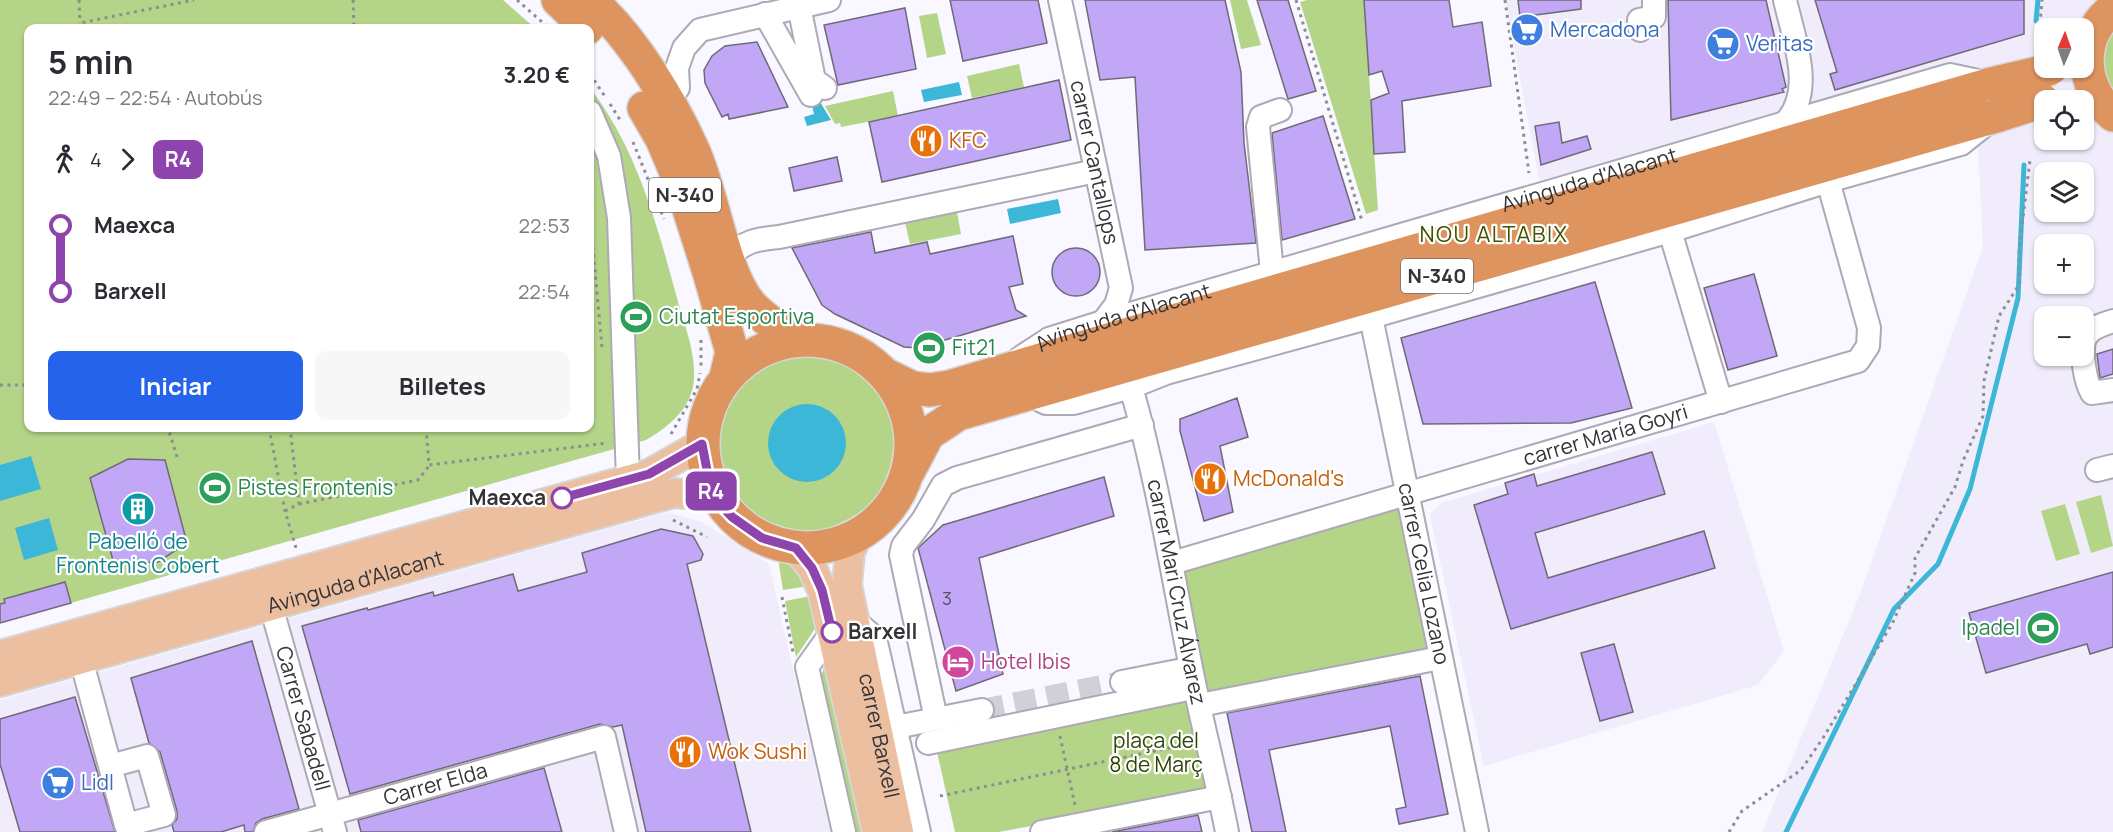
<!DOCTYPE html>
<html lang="es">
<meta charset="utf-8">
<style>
:root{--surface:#fff;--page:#f7f7f7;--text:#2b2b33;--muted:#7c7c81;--accent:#2563eb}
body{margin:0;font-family:Manrope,sans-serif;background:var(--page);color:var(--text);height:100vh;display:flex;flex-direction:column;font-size:22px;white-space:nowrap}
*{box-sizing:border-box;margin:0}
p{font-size:20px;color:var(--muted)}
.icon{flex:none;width:33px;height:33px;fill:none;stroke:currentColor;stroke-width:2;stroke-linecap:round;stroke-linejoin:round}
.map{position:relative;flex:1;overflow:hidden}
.drawer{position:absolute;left:24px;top:24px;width:570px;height:408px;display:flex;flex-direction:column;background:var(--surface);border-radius:12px;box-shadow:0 2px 4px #0004}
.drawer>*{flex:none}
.badge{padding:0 12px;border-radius:9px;font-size:21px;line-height:39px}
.needle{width:39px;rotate:2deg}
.fabs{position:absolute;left:2034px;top:18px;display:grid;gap:12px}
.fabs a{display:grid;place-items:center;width:60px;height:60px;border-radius:12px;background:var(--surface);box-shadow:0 2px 4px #0004;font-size:30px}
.map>.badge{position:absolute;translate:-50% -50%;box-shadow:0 0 0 3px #fff}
.legs{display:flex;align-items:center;gap:9px;height:66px;padding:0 24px;font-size:20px}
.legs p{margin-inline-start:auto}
.overview{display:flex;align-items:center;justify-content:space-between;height:102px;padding:0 24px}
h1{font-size:33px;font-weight:700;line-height:45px}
.action{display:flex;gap:12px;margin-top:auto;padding:12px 24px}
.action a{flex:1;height:69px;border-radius:12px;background:var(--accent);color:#fff;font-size:24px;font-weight:700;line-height:69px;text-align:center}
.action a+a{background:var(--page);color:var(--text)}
ul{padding:0 24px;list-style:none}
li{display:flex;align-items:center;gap:21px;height:66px;font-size:22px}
li i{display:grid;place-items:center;width:9px;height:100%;margin:0 8px;background:currentColor}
li i::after{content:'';width:15px;height:15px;margin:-8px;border:4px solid;border-radius:50%;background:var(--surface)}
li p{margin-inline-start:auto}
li:first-child i{background:linear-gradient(#0000 50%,currentColor 0)}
li:last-child i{background:linear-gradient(currentColor 50%,#0000 0)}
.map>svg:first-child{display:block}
</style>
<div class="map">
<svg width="2113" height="832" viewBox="0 0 2113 832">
<rect width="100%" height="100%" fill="#f9f7ff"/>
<!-- built -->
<path fill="#f1ecfc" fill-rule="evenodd" d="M1505 0H2113V832H1762L1860 594 1983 247 1975 84 1539 180ZM2044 28H2084V68H2044ZM2044 100H2084V140H2044ZM2044 172H2084V212H2044ZM2044 244H2084V284H2044ZM2044 316H2084V356H2044Z
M1714 422 1784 651 1758 685 1484 766 1430 515 1441 503Z
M668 512 702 522 769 564 830 832H0V700Z"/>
<!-- green -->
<path fill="#b4d587" d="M0 0H503L535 28H28V428H590V88C638 150 658 228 678 302 686 330 698 359 693 387 687 413 666 428 646 440L0 623Z
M1230 0H1247L1261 45 1241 49Z
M1307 0H1364L1378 210 1366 214 1300 2Z
M937 13 946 54 927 58 919 16Z
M2113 31V91C2100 73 2100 50 2113 31Z
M1019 64 1024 87 972 98 967 76Z
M893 91 898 116 841 127 840 123 835 124 825 106Z
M956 207 961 234 910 244 904 218Z
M805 355C815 357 827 357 837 361 893 383 908 443 879 492 869 508 853 518 836 525 821 532 804 532 788 528 703 509 696 396 774 362 783 358 795 357 805 355Z
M1407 494 1440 658 1201 705 1219 792 998 832H955L937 752 1197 694 1172 563Z
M2101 495 2113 546 2091 553 2076 502Z
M2065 504 2080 554 2056 561 2041 511Z
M778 558 797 570 809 586 783 590Z
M811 596 816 627 796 657 785 601Z
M828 656 867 832H853L820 679Z"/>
<!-- water -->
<path fill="#3db7d7" d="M959 82 962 95 924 102 921 90Z
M817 97 831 120 807 126 804 117 814 114 811 101Z
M1058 199 1061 213 1010 224 1007 209Z
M768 443a39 39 0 1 1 78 0a39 39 0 1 1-78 0Z
M31 456 41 489 0 501V465Z
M49 518 58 550 24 560 15 528Z"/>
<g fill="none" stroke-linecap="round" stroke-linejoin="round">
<!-- stream -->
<path stroke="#3db7d7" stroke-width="5" d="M2036 21 2038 0
M1786 832 1894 609 1938 564 1970 489 2018 298 2024 165"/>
</g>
<!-- building -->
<path fill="#c1a7f6" stroke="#6e6a76" stroke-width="1.5" d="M950 0H1038L1047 43 963 61Z
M1085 0H1225L1241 72 1244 143 1256 243 1145 250 1135 77 1100 80Z
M1257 0H1288L1316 91 1288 99Z
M1364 0H1449L1453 27 1482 22 1491 86 1402 101 1405 152 1374 154 1371 100 1389 93 1382 71 1369 75Z
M1518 0H1581V9L1520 17Z
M1668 0H1766L1786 87 1782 89 1784 92 1671 120Z
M1815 0H2024V34L1835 90 1830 74 1837 72Z
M905 8 916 69 838 85 824 25Z
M757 42 788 107 729 119 728 114 722 117 705 83 704 70 712 56 725 46Z
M1059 80 1071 140 882 182 869 122Z
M1323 116 1355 219 1282 240 1272 133Z
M1559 122 1562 143 1587 136 1591 149 1541 165 1535 126Z
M837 157 842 181 794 191 789 168Z
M871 232 875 253 927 242 930 254 1013 236 1023 284 1009 287 1016 310 1026 316 918 348 904 347 835 314 822 305 792 248Z
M1052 272a24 24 0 1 1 48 0a24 24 0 1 1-48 0Z
M1754 274 1777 356 1728 370 1704 288Z
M1595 282 1632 408 1571 423 1423 424 1401 338Z
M2113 349V374L2100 378 2097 354Z
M1237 398 1248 437 1220 446 1233 512 1204 521 1180 431V419Z
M1652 452 1665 494 1535 533 1548 578 1704 531 1715 568 1511 629 1474 505 1508 494 1505 483 1534 474 1537 486Z
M128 459 165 460 187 543 158 562 114 564 90 478Z
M1104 477 1114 516 979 558 1003 674 956 691 918 548 943 525Z
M661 529 693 536 703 554 701 560 687 564 751 832H646L622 725 613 727 600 724 350 794 302 626 367 608 368 610 433 592 434 596 513 574 518 591 587 572 582 553Z
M2113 572V647L2090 654 2087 644 1986 673 1969 613Z
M65 582 71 603 0 623V604L5 603 4 599Z
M252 641 299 809 262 819 256 823 253 832H245L244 825 221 832H174L172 825 177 819V811L160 752 149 743 131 678Z
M1614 644 1633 712 1600 721 1581 653Z
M1420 676 1448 814 1399 824 1396 809 1406 807 1390 726 1269 750 1286 832H1252L1227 713Z
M75 697 115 832H20L0 764V719Z
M544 768 562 832H361L358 820Z
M1198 815 1202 832H1112Z"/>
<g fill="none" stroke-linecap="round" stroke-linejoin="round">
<!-- minor-tunnel -->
<path stroke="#d2d0d7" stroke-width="22" stroke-dasharray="22 11" stroke-linecap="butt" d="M982 710 1122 682"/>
<!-- minor casing -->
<g stroke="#ada9b6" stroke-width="26">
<g id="minor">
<path id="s1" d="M1060 0 1121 288 1116 305 1103 322"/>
<path d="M799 6 814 80 825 88"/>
<path d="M765 14 811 95"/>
<path d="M1640 30 1639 20 1654 17V0"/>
<path d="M678 88 677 68 684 48 700 30 829 0"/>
<path d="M590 112 609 156 619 218 628 480"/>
<path d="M1785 123C1816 91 1793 37 1785 0"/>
<path d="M1670 231 1721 402"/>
<path d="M728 258C744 241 757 239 779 237L1096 171"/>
<path d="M1272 272 1258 127 1261 117 1280 110"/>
<path id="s2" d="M1371 317 1477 832"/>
<path d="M2113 321C2104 324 2090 327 2085 338 2080 351 2085 381 2092 393L2113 390"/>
<path id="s3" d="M1020 358 1049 339 1103 322 1950 75 1987 83"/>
<path id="s4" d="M1131 387C1157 478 1172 571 1190 663 1201 720 1216 775 1227 832"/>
<path d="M1030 395 1046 403H1074L1131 387 1166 373 1371 317 1670 231 1828 181 1961 144 1986 124"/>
<path d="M2097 470 2113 466"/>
<path id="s5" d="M1172 563 1858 361 1868 346 1869 328 1828 181"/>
<path id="s6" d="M271 606 335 832"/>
<path d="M853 619 875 638 919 832"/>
<path d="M832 632 807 667 844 832"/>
<path d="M81 659 126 825 164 815 147 756 110 766"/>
<path d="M1122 682 1188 669 1190 665"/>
<path d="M1200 705 1440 658"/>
<path d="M936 719 901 555 903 546 923 520 943 485 957 478 1142 425"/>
<path d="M896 727 982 710"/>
<path d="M928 743 1183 690"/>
<path id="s7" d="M266 832 604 737 626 832"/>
<path d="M1042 832 1220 797"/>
</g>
</g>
<!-- major casing -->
<g stroke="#d6d6d7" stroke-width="32">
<g id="major">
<path id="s8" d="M858 535 850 552 847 585 899 832"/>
<path d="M796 547 812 568 822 590 877 832"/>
<path d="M0 655 649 474 702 444"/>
<path id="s9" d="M0 682 655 498 674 493 712 496"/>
</g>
</g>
<!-- highway casing -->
<g stroke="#d6d6d7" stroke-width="36">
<path id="highway" d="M558 0 587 28
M590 0C631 35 671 101 693 150 713 193 722 270 750 304 763 319 781 329 797 340
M2113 9C2077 36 2080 87 2113 115
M644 108 662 139 681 184 709 272 732 352 726 377
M703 444a104 104 0 1 1 208 0a104 104 0 1 1-208 0Z
M886 375 913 388 930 390 949 387 1118 337 1991 84
M908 472 928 434 958 414 1993 117"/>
</g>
<!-- path -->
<path stroke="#8e8d93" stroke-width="3" stroke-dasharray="3 4.5" stroke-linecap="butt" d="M79 0 80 23
M353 0 354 28
M517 0 549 28
M1296 0 1362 221
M1505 0 1529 173
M2040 24 2042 0
M80 28V23L194 0
M590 74 606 98
M610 104 622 123
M633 142 664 219
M590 217 602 347
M701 340V366
M0 385H28
M269 428 285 511 296 548
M426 428 429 465 607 443
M671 434 697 389 700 373
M177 457 169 431 185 428
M299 504 418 480 429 466
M285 511 299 504 290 428
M673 520 707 537
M782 597 793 652
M1060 736 1075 805
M940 796 1188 744
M1729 832 1742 811 1801 770 1823 738 1892 624 1915 573V558L1955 487 1963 461 1983 416 1984 381 1999 316 2019 285V250L2030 160"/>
<!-- minor -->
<use href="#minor" stroke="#fff" stroke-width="22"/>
<!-- major -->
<use href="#major" stroke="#ebbf9f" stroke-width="28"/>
<!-- highway -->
<use href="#highway" stroke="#de945f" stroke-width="33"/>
<!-- highway-bridge casing -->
<g stroke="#d6d6d7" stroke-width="36" stroke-linecap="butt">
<path id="highway-bridge" d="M1991 84 2038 73 2051 68
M1993 117 2043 101"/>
</g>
<!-- highway-bridge -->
<use href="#highway-bridge" stroke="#de945f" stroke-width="33"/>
</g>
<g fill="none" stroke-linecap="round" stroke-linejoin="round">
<!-- line-1 casing -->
<g stroke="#fff" stroke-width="14">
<path id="line-1" d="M562 498 649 474 702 444 712 496 732 517 762 538 796 548 812 568 822 590 832 632"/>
</g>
<!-- line-1 -->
<use href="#line-1" stroke="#8e44ad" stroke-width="9"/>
</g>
<!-- icons -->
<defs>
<g id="supermarket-disc" transform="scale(1.725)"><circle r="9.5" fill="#3f7fe0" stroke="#fff"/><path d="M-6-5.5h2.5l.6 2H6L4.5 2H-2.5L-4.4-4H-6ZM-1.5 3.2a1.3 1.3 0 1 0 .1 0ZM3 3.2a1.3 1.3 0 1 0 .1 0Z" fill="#fff"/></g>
<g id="restaurant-disc" transform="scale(1.725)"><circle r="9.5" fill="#e8710a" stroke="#fff"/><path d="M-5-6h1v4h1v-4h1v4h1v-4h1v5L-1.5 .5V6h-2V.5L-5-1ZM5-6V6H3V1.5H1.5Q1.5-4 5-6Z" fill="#fff"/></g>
<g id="stadium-disc" transform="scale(1.725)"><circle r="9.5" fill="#2e9e5b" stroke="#fff"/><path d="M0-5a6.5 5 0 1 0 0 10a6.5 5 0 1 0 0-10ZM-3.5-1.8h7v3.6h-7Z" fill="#fff"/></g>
<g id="building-disc" transform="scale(1.725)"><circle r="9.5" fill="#0f9aa8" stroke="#fff"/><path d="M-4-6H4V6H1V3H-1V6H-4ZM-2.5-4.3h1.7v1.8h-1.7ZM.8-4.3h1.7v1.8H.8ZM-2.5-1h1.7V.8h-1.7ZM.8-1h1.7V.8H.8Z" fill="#fff"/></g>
<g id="hotel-disc" transform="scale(1.725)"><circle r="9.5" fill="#d1479c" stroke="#fff"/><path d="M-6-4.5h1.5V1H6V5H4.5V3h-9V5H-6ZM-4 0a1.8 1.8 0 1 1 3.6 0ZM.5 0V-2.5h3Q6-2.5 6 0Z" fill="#fff"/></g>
</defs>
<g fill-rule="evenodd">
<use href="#supermarket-disc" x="1527" y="30"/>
<use href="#supermarket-disc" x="1723" y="44"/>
<use href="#restaurant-disc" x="926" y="141"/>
<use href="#stadium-disc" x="636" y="317"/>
<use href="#stadium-disc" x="929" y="348"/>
<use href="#restaurant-disc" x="1210" y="479"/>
<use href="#stadium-disc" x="215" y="488"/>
<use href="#building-disc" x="138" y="509"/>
<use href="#stadium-disc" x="2043" y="628"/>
<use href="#hotel-disc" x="958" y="662"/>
<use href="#restaurant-disc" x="685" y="752"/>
<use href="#supermarket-disc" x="58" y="783"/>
</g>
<!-- markers -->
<g fill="#fff" stroke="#8e44ad" stroke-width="3">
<circle cx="562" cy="498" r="10"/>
<circle cx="832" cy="632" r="10"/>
</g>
<g text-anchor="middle" stroke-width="4.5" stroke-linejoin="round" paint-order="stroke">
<!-- number labels -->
<g font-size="18" fill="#575068">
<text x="947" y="605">3</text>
</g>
<!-- shield labels -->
<g fill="#fff" stroke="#717074" stroke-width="1.5">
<rect x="649" y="178" width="72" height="34" rx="4.5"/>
<rect x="1401" y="259" width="72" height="34" rx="4.5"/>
</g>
<g font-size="20" font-weight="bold" fill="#343338">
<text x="685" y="202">N-340</text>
<text x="1437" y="283">N-340</text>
</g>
<!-- shop labels -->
<g font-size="21" fill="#366cbe" stroke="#fff" text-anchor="start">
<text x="1550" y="37">Mercadona</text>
<text x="1746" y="51">Veritas</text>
<text x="81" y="790">Lidl</text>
</g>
<!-- food labels -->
<g font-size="21" fill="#c56008" stroke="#fff" text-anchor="start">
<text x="949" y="148">KFC</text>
<text x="1233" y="486">McDonald's</text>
<text x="708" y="759">Wok Sushi</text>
</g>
<!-- street labels -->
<g font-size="21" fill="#343338" stroke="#fff">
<text dy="7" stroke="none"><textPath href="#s1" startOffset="166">carrer Cantallops</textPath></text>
<text dy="7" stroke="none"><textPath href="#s3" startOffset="598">Avinguda d'Alacant</textPath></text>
<text dy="7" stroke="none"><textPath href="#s3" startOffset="112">Avinguda d'Alacant</textPath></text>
<text dy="7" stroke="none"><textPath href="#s5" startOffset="452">carrer María Goyri</textPath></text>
<text dy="7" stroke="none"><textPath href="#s2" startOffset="262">carrer Celia Lozano</textPath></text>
<text dy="7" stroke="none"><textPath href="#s9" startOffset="369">Avinguda d'Alacant</textPath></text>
<text dy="7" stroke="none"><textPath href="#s4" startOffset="210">carrer Mari Cruz Álvarez</textPath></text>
<text dy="7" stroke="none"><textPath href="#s6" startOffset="117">Carrer Sabadell</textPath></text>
<text dy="7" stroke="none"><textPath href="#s8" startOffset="206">carrer Barxell</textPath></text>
<text dy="7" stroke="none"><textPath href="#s7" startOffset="176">Carrer Elda</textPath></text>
</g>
<!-- leisure labels -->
<g font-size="21" fill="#27864d" stroke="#fff" text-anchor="start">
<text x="659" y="324">Ciutat Esportiva</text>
<text x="952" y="355">Fit21</text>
<text x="238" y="495">Pistes Frontenis</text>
<text x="2020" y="635" text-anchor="end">Ipadel</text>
</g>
<!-- stop labels -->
<g font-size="21" font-weight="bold" fill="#343338" stroke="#fff" text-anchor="end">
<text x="546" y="505">Maexca</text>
<text x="848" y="639" text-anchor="start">Barxell</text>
</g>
<!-- culture labels -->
<g font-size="21" fill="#0d838f" stroke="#fff">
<text x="138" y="549">Pabelló de<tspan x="138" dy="24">Frontenis Cobert</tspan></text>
</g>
<!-- hotel labels -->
<g font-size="21" fill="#b23c85" stroke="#fff" text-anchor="start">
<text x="981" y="669">Hotel Ibis</text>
</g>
<!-- park labels -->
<g font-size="21" fill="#2f4407" stroke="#fff">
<text x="1156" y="748">plaça del<tspan x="1156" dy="24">8 de Març</tspan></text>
</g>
<!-- neighbourhood labels -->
<g font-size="22" letter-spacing="1.5" fill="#435300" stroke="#fff">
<text x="1494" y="242">NOU ALTABIX</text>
</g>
</g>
</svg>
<div class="fabs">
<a><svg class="needle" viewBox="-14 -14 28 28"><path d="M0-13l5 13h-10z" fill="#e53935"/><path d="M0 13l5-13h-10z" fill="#7c7c81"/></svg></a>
<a><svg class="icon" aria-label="locate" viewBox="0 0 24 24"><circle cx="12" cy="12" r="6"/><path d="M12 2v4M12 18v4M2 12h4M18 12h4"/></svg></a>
<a><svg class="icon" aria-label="layers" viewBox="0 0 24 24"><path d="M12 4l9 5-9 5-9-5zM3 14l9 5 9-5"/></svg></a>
<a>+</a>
<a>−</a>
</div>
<b class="badge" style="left:711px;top:491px;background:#8e44ad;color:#fff">R4</b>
<section class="drawer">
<div class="overview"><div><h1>5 min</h1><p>22:49 – 22:54 · Autobús</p></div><b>3.20 €</b></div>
<div class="legs"><svg class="icon" aria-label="walk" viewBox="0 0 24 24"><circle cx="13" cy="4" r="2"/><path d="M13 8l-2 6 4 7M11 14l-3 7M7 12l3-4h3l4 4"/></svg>4<svg class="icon" aria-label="forward" viewBox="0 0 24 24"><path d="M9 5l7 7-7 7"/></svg><b class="badge" style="background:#8e44ad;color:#fff">R4</b></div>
<ul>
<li><i style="color:#8e44ad"></i><b>Maexca</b><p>22:53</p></li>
<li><i style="color:#8e44ad"></i><b>Barxell</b><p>22:54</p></li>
</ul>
<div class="action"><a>Iniciar</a><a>Billetes</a></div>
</section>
</div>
